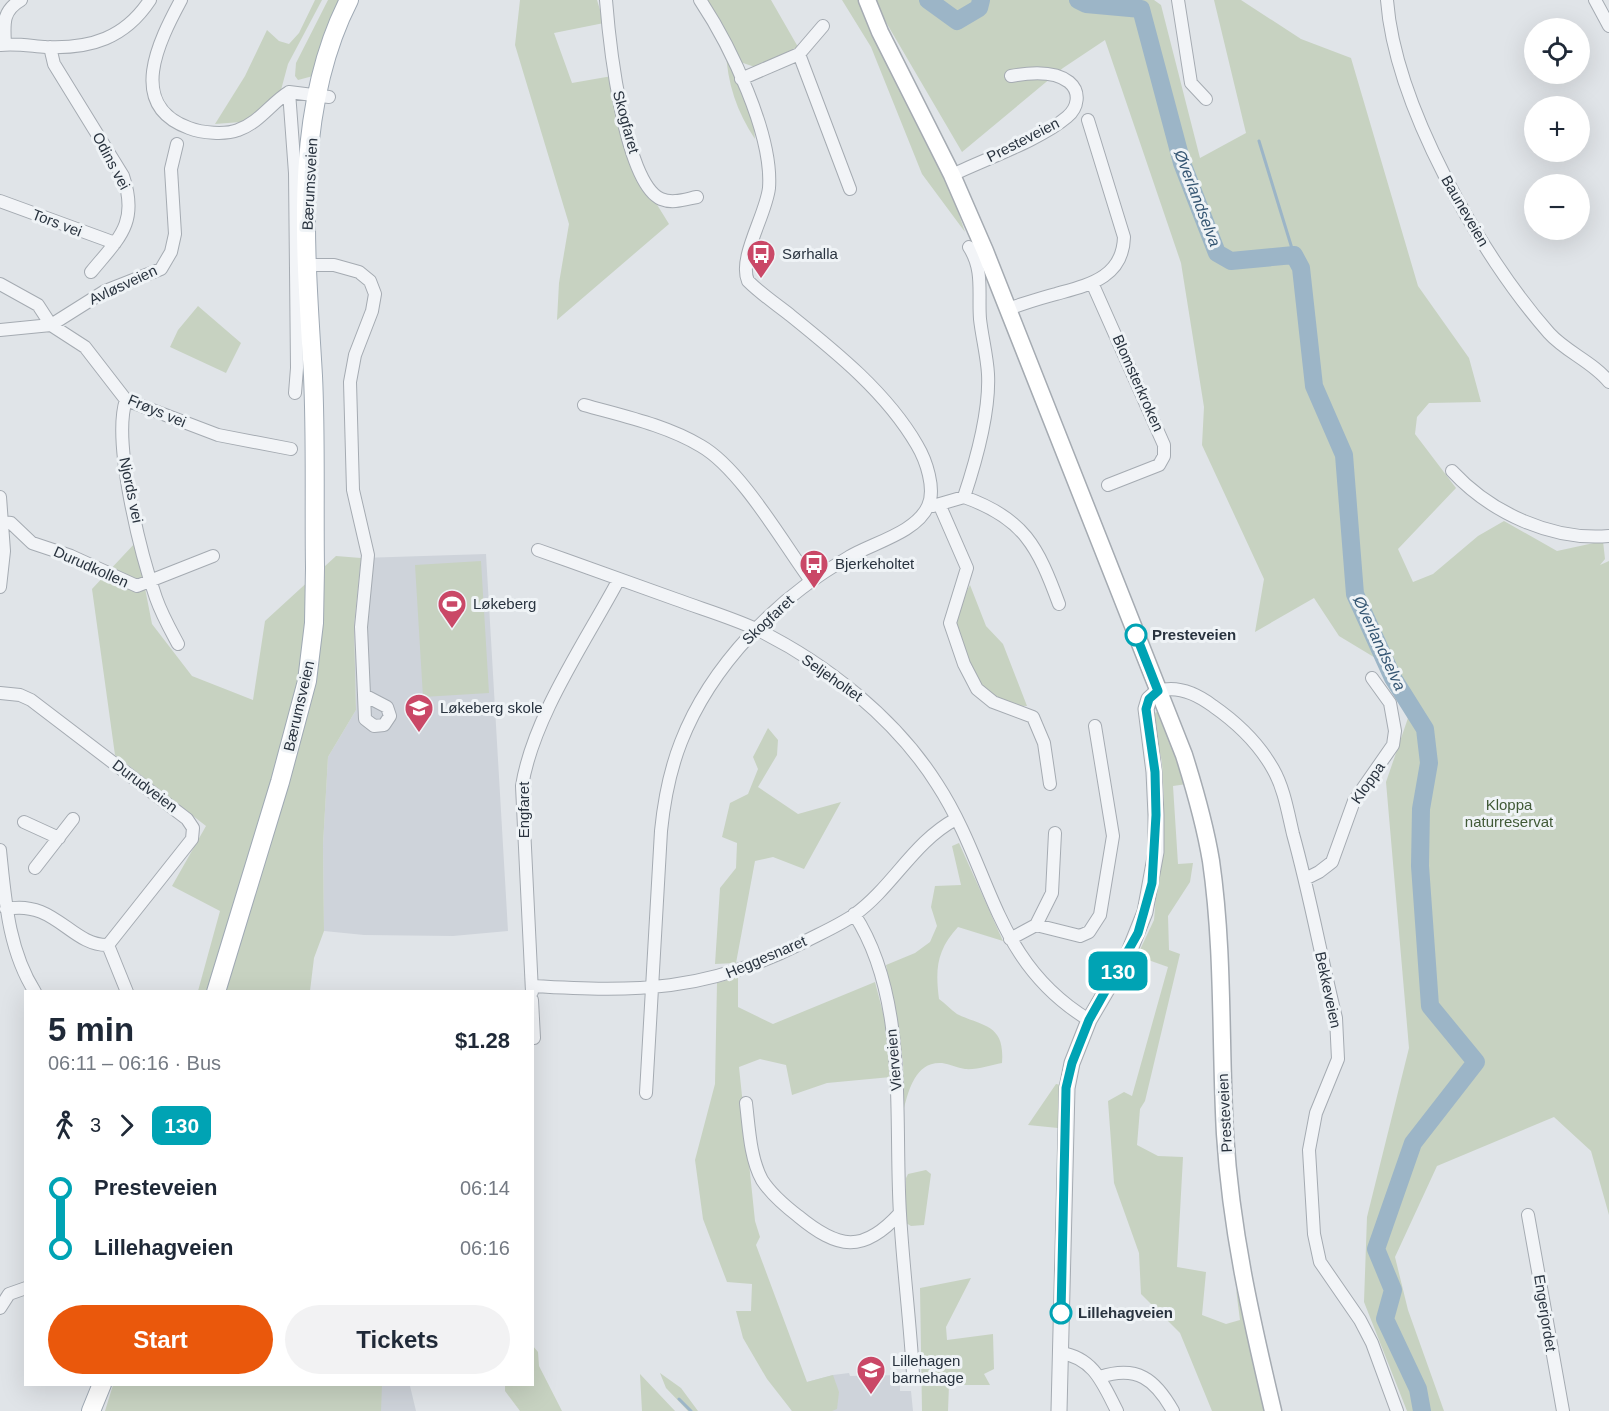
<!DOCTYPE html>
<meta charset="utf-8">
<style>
:root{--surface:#fff;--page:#f2f2f3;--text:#1f2937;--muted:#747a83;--accent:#ea580c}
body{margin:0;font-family:Arial,sans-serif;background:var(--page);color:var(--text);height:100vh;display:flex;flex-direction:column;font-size:22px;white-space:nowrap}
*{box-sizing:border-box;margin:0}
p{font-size:20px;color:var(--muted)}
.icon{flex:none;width:33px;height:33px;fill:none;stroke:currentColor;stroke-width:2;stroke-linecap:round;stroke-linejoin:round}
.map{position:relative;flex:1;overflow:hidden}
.sheet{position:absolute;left:24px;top:990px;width:510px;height:396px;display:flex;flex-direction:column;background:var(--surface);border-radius:0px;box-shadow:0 6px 24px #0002}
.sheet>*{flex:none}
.badge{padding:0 12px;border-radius:9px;font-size:21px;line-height:39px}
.controls{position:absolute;left:1524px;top:18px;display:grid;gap:12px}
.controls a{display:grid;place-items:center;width:66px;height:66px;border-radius:50%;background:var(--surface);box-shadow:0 6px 24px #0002;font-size:30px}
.map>.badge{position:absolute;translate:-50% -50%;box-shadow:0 0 0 3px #fff}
.legs{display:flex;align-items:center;gap:9px;height:66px;padding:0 24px;font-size:20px}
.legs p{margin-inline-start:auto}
.summary{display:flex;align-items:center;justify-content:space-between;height:102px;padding:0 24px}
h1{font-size:33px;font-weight:700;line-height:45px}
.cta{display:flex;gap:12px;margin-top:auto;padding:12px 24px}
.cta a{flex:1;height:69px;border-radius:36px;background:var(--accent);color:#fff;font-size:24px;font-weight:700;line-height:69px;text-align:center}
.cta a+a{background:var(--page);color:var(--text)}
ul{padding:0 24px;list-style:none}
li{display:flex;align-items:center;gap:21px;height:60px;font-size:22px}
li i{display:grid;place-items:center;width:9px;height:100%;margin:0 8px;background:currentColor}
li i::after{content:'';width:15px;height:15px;margin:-8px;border:4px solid;border-radius:50%;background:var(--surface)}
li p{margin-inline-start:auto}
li:first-child i{background:linear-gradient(#0000 50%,currentColor 0)}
li:last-child i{background:linear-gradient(currentColor 50%,#0000 0)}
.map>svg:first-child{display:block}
</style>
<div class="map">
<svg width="1609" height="1411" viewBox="0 0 1609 1411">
<rect width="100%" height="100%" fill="#e0e4e8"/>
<!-- built -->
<path fill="#ced3da" d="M486 554 508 931 453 936 364 935 324 931 323 845 328 757 356 710 354 626 361 558Z
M849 1373 850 1376 900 1375V1391H911L913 1411H792L777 1390 833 1375Z
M258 1385H407L410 1386 416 1411H266Z"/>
<!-- green -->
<path fill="#c7d2c1" d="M315 0H322L288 64 281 90 252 116 241 122 215 124 245 76 267 30 279 41 289 44 299 33Z
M328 0H341L313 76 298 80 295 76 296 63Z
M520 0H597L604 23 554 33 572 83 612 76 648 190 669 224 557 320 559 283 569 224 515 45Z
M699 0H771L798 47 755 67 734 60Z
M842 0H861L942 165 965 232 922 174 871 47Z
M873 0H1154L1161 5 1200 158 1246 133 1214 0H1241L1301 39 1351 58 1418 286 1469 358 1481 402 1429 403 1417 417 1415 434 1456 488 1398 549 1413 582 1433 574 1478 536 1504 521 1557 551 1603 541 1605 559 1600 565 1609 561V1215L1591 1151 1554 1117 1437 1166 1395 1257 1408 1310 1444 1411H1407L1364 1302 1367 1217 1409 1048 1386 782 1408 718 1387 665 1339 636 1314 598 1255 632 1264 579 1202 445 1204 407 1181 263 1105 40 1063 68 962 152Z
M726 50 753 120 755 139C737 112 727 83 726 50Z
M198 306 241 343 226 373 170 347 178 330Z
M136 542 152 624 192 676 253 700 265 621 336 556 361 558 354 626 356 710 328 757 323 845 324 931 314 958 310 991H198L220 911 172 886 206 826 115 755 92 589Z
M481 561 489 693 423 697 415 565Z
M970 585 986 626 1003 644 1027 706C1015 706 1005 704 995 698 979 688 958 643 955 624 954 610 964 597 970 585Z
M1156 712 1162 714 1187 784 1173 786 1178 864 1193 863 1190 882 1168 916 1169 950 1180 954 1145 1101 1140 1109 1137 1145 1158 1156 1183 1157 1177 1267 1206 1272 1202 1315 1226 1324 1240 1320 1236 1289 1267 1411H1212L1180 1333 1141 1294 1139 1253 1114 1183 1108 1101 1124 1092 1132 1096 1168 967 1137 956 1154 920 1164 800 1162 763 1153 717Z
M768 728 778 740 777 755 758 787 798 814 841 802 804 869 773 857 755 861 736 963 715 964 720 888 736 868 737 843 722 837 730 803 748 794 758 769 753 757Z
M959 843 1003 941 958 927C937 950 935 968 939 999 945 1003 951 1010 957 1014 984 1027 1005 1024 1002 1063 991 1065 977 1070 965 1069 957 1068 950 1064 942 1063 916 1061 909 1089 904 1108L903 1061 886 965 915 953 930 942 937 926 931 907 935 886 961 885 952 846Z
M738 977V1007L773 1024 875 982 886 1024 891 1077 827 1083 792 1095 786 1065 760 1059 739 1067 755 1221 760 1237 756 1245 807 1382 833 1375 839 1392 837 1409 832 1411H792L767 1379 743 1338 736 1311H751L752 1284 727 1282 703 1219 695 1160 715 1084 717 983Z
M1056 1084 1062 1085 1058 1128 1028 1125Z
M926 1170 931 1174 924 1225 911 1226 906 1223V1178L908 1174Z
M971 1278 946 1327 947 1340 993 1334 994 1369 984 1374 990 1385H949L948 1411H922L920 1288Z
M533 1346 538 1352 539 1366 562 1411H520L505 1391V1385L532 1384Z
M660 1373 681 1388 698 1411H688L666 1388Z
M640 1374 675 1411H642Z
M113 1385H382L381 1411H105Z"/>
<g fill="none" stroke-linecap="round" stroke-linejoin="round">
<!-- stream -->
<path stroke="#9cb5c7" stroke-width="3" d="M1259 141 1294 255
M679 1399 691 1411"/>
<!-- river -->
<path stroke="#9cb5c7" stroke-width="18" d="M928 0 957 21 979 8 981 0
M1078 0 1086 4 1141 9 1182 163 1217 253 1231 261 1294 255 1301 268 1314 386 1344 455 1355 594 1393 678 1425 729 1429 763 1421 809 1420 866 1430 1006 1476 1062 1413 1143 1376 1249 1393 1290 1385 1319 1418 1389 1422 1411"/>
<!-- minor casing -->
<g stroke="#a5abb2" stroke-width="14">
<path id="minor" d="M181 0C159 41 126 105 189 128 202 133 225 135 238 130 259 123 271 103 289 92L329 97
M606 0C609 39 624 183 661 199 673 204 686 199 697 197
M1178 0 1191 83 1206 99
M1387 0C1395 105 1480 255 1549 333 1566 352 1593 362 1609 382
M1595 0 1609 26
M5 44C4 24 2 11 21 0
M0 45C15 43 31 46 46 47 91 49 125 38 150 0
M50 47 54 64 123 176C139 223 119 238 91 272
M799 54 850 189
M741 79 799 54 823 26
M289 92 295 173 297 368 295 393
M952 175C985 159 1040 140 1067 117 1078 108 1081 92 1069 82 1054 70 1027 73 1011 76
M0 201 115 243
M308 265H334L359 272 370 281 375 294 372 311 355 355 350 382 353 490 368 555 361 627 364 695
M0 284 38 305 51 325 85 347 126 400 218 435 291 449
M1093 285 1164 445V456L1159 465 1108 485
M1007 309C1023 304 1040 298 1056 294 1088 285 1123 278 1124 237L1088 120
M0 330 51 325 105 291 161 269 171 252 175 234 171 169 177 144
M126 400C112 442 141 555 156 598 162 615 170 629 178 644
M584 405C623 416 666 425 701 446 741 469 783 543 811 581
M1452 471C1491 513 1552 541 1609 536
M0 497 4 551 0 587
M964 497C1024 518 1038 547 1059 604
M933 506 964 497C976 461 990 412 988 374 987 356 982 337 980 319 978 293 984 270 969 247
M940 506 967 568 950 623 964 664 977 689 993 702 1033 717 1044 743 1050 784
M3 522 11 523 32 543 71 556 137 586 213 556
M538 550C584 566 630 583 675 599 702 609 730 617 756 629 826 663 896 719 937 784 993 870 992 961 1089 1020
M1158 691C1178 685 1197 694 1213 706 1236 722 1259 744 1273 769 1284 788 1288 813 1293 834 1310 895 1321 957 1336 1018L1338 1059 1316 1113 1309 1150 1314 1234 1320 1262 1360 1320 1372 1343 1397 1411
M0 693 20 695 31 700 187 819 193 828 192 839 108 945C71 946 55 899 6 909
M364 695 387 707 390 716 384 725 374 726 365 719Z
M24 822 59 838
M0 850C5 898 8 950 35 992
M35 868 73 819
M1305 879 1319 872 1332 862 1354 801 1393 745 1395 731 1390 703 1372 678
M854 914C909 998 894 1119 900 1214 903 1267 910 1320 913 1374
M1036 925 1052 893 1055 833
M1010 939 1036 925 1080 936 1089 932 1100 915 1113 836 1095 726
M108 945 127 992
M532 986C638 992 705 992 802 943 819 934 838 926 854 915 893 887 913 842 956 819
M532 992 522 786C533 717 586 641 619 579
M532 1000 534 1038
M646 1093 661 831C664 801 670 770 681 742 711 665 778 597 849 557 872 543 916 533 928 506 936 489 926 460 917 445 887 393 836 352 790 315 776 304 761 294 748 281 738 258 766 215 769 188 773 134 730 45 700 0
M746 1103C749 1128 750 1158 762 1180 771 1194 785 1206 798 1216 838 1249 863 1254 900 1213
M1528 1215 1563 1411
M0 1308 9 1294 26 1288
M1061 1353C1094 1358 1103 1384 1117 1411
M1100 1377C1137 1365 1155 1379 1173 1411"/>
</g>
<!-- tertiary casing -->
<g stroke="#a5abb2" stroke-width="17">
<path id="tertiary" d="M1059 1411 1067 1088 1072 1063 1089 1020 1129 952 1145 912 1156 852V815L1154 772 1146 709 1149 699 1158 691"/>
</g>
<!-- secondary casing -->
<g stroke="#a5abb2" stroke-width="19">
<path id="secondary" d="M867 0 880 32 952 175 985 251 1184 755C1195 790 1205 825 1211 861 1224 951 1220 1043 1225 1134 1231 1230 1251 1318 1273 1411"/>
</g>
<!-- primary casing -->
<g stroke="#9fa9b4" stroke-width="20">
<path id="primary" d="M216 992 280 782 307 681 314 623 315 568C314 504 316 440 313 376 306 254 291 113 349 0
M91 1411 102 1384"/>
</g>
<!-- minor -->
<use href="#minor" stroke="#f2f4f7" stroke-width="12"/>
<!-- tertiary -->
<use href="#tertiary" stroke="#f2f4f7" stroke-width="15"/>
<!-- secondary -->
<use href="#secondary" stroke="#fff" stroke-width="16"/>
<!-- primary -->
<use href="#primary" stroke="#fff" stroke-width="18"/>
</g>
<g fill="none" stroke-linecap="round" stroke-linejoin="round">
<!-- line-1 casing -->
<g stroke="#fff" stroke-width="14">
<path id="line-1" d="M1061 1313 1066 1088 1072 1063 1089 1020 1138 933 1152 883 1156 815 1155 772 1146 709 1149 699 1158 691 1136 635"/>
</g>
<!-- line-1 -->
<use href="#line-1" stroke="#00a3b4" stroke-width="9"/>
</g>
<!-- icons -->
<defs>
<g id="bus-pin" transform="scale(1.5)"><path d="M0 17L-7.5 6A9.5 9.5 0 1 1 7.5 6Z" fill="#ca4867" stroke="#eff3f6"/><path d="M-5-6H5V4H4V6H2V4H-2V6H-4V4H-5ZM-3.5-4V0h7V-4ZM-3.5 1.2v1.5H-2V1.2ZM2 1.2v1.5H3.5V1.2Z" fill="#fff"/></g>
<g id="stadium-pin" transform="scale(1.5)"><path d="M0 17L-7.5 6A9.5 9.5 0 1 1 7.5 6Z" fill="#ca4867" stroke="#eff3f6"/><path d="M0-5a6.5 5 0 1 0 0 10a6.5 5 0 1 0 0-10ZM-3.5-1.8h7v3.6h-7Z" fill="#fff"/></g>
<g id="school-pin" transform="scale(1.5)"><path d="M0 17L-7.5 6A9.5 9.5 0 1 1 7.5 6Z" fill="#ca4867" stroke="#eff3f6"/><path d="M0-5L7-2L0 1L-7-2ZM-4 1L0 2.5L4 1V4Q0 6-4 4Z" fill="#fff"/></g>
</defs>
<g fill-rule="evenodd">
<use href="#bus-pin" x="761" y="254"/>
<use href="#bus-pin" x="814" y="564"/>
<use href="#stadium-pin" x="452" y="604"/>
<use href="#school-pin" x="419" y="708"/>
<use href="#school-pin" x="871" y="1370"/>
</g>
<!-- markers -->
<g fill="#fff" stroke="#00a3b4" stroke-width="3">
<circle cx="1136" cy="635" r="10"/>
<circle cx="1061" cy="1313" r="10"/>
</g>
<g text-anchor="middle" stroke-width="6" stroke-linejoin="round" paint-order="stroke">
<!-- street labels -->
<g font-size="15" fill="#29333f" stroke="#eff3f6">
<text transform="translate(626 122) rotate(75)" y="5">Skogfaret</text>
<text transform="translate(1023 140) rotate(-27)" y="5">Presteveien</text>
<text transform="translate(111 161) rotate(62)" y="5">Odins vei</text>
<text transform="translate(310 184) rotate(-87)" y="5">Bærumsveien</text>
<text transform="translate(1465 211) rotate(60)" y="5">Bauneveien</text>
<text transform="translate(57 223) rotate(21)" y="5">Tors vei</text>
<text transform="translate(123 285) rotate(-25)" y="5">Avløsveien</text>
<text transform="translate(1138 383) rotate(66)" y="5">Blomsterkroken</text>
<text transform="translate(157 411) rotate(23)" y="5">Frøys vei</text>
<text transform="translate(131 490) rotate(78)" y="5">Njords vei</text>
<text transform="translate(91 567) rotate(24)" y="5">Durudkollen</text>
<text transform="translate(768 620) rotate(-43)" y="5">Skogfaret</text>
<text transform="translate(832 678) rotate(35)" y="5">Seljeholtet</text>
<text transform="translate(299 706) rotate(-77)" y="5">Bærumsveien</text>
<text transform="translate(1368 783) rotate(-55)" y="5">Kloppa</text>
<text transform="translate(145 786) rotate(37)" y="5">Durudveien</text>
<text transform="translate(524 810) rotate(-90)" y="5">Engfaret</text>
<text transform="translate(766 957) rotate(-23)" y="5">Heggesnaret</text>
<text transform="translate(1328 990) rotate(78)" y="5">Bekkeveien</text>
<text transform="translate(894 1060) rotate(-95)" y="5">Vierveien</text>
<text transform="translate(1225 1113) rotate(-93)" y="5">Presteveien</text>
<text transform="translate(1545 1313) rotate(81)" y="5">Engerjordet</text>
</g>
<!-- poi labels -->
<g font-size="15" fill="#29333f" stroke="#eff3f6" text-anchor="start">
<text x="782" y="259">Sørhalla</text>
<text x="835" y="569">Bjerkeholtet</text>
<text x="473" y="609">Løkeberg</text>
<text x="440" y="713">Løkeberg skole</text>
<text x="892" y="1366">Lillehagen<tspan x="892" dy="17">barnehage</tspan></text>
</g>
<!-- stop labels -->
<g font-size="15" font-weight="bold" fill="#29333f" stroke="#eff3f6" text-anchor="start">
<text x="1152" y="640">Presteveien</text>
<text x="1078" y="1318">Lillehagveien</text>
</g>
<!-- park labels -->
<g font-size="15" fill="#415a37" stroke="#eff3f6">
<text x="1509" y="810">Kloppa<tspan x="1509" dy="17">naturreservat</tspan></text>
</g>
<!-- water labels -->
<g font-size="16" font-style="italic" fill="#345572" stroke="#eff3f6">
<text transform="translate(1198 198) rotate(69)" y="6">Øverlandselva</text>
<text transform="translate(1380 643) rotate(65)" y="6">Øverlandselva</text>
</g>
</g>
</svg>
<div class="controls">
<a><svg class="icon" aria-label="locate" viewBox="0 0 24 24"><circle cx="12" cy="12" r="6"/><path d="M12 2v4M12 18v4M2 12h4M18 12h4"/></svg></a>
<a>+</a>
<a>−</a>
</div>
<b class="badge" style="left:1118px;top:971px;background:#00a3b4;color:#fff">130</b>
<section class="sheet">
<div class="summary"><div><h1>5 min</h1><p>06:11 – 06:16 · Bus</p></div><b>$1.28</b></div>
<div class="legs"><svg class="icon" aria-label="walk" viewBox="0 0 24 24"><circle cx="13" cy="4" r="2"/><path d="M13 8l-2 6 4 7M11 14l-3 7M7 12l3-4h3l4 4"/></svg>3<svg class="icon" aria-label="forward" viewBox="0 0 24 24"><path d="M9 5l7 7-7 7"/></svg><b class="badge" style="background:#00a3b4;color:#fff">130</b></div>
<ul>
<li><i style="color:#00a3b4"></i><b>Presteveien</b><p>06:14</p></li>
<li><i style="color:#00a3b4"></i><b>Lillehagveien</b><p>06:16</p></li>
</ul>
<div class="cta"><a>Start</a><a>Tickets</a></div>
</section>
</div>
